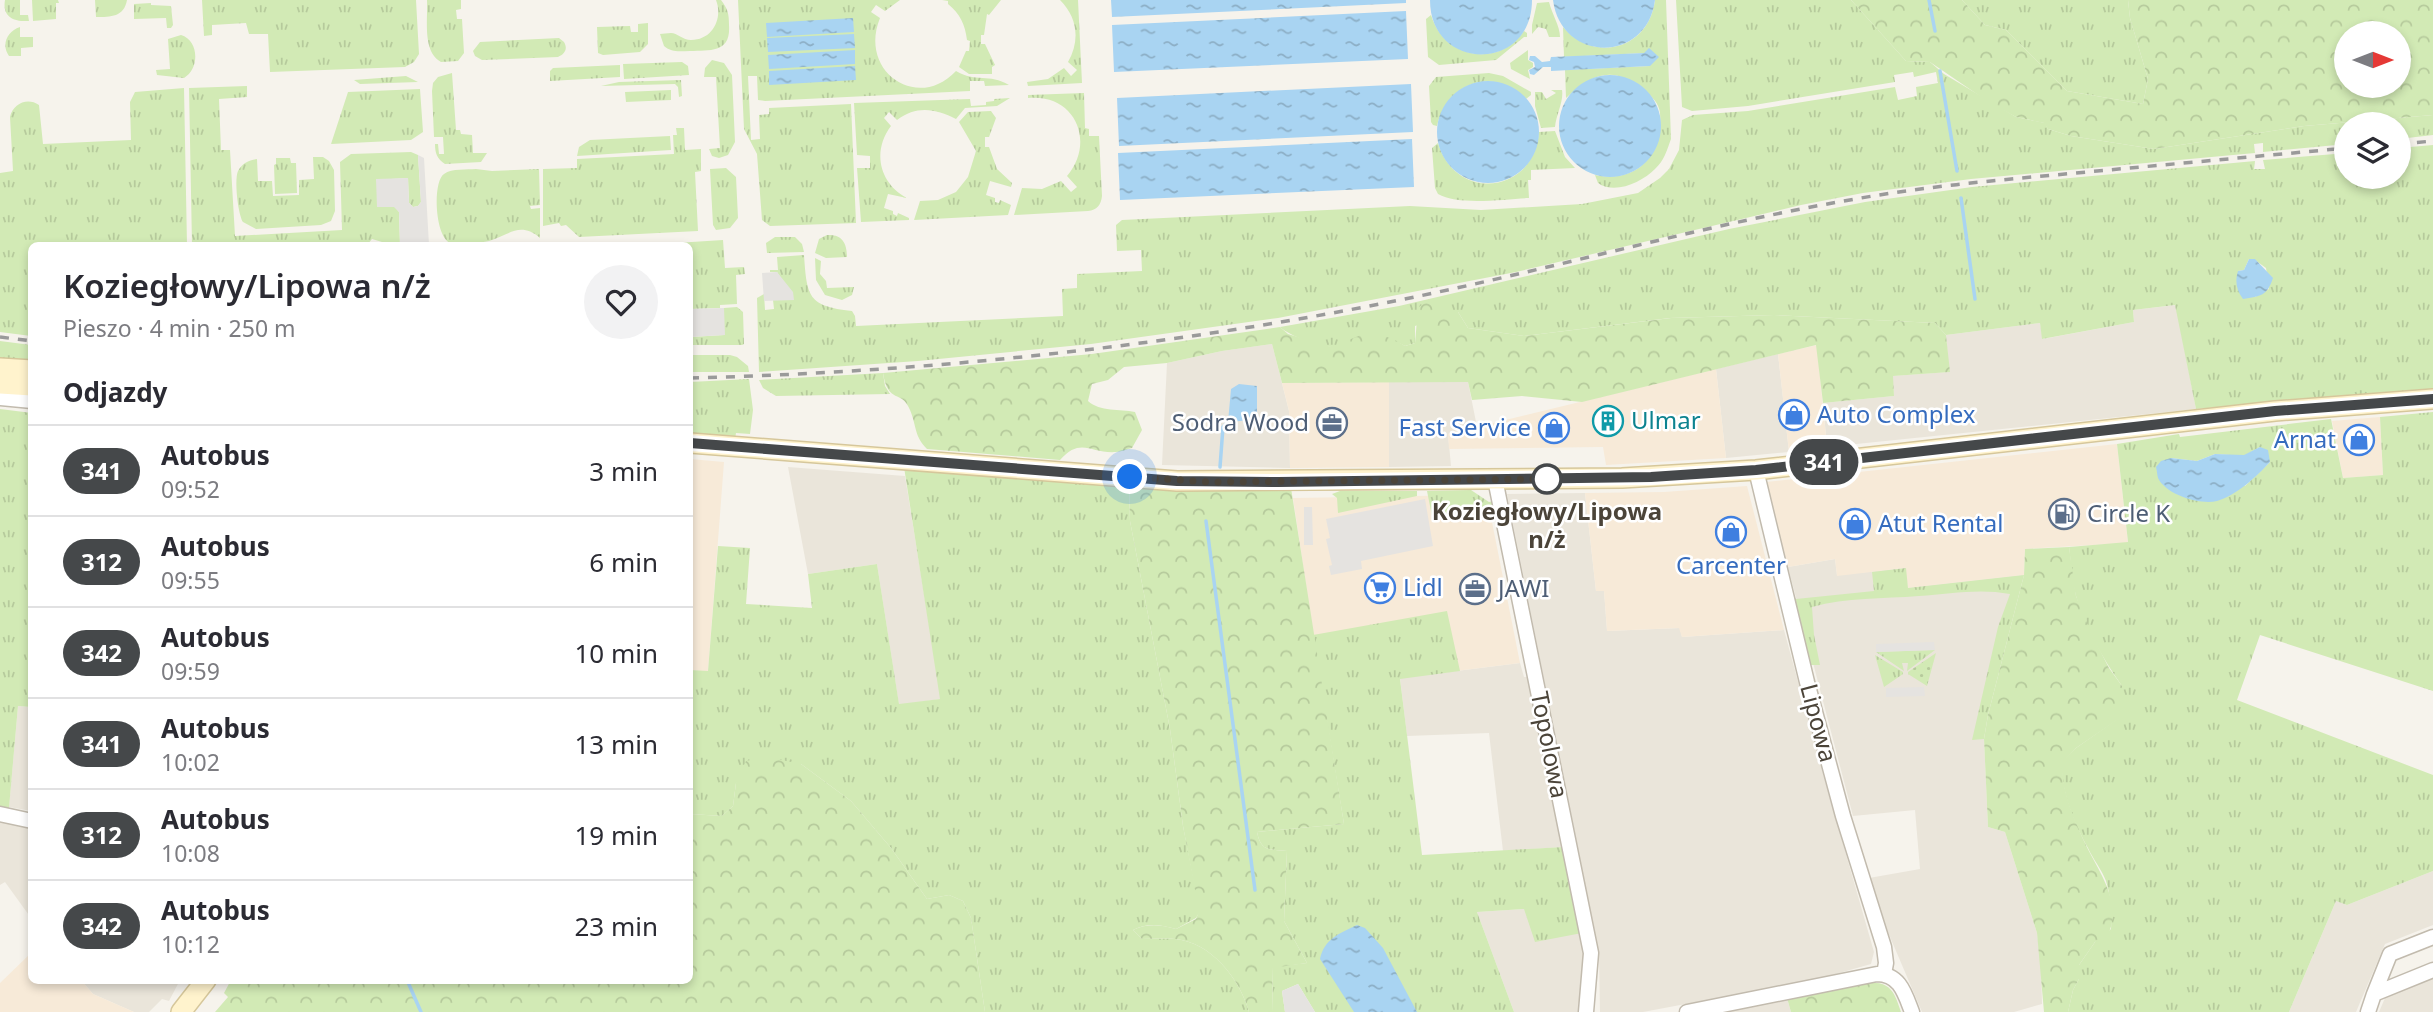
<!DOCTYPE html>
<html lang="pl">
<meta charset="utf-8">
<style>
:root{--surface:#fff;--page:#f2f2f3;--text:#2b2b33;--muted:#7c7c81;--line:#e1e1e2}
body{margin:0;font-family:"Noto Sans",sans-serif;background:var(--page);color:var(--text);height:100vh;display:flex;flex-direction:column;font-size:26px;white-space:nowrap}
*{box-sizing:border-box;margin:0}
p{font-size:23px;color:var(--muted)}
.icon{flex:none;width:38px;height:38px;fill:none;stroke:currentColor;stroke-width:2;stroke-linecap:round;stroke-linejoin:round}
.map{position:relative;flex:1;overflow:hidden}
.sheet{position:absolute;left:28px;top:242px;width:665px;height:742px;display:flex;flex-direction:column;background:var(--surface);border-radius:10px;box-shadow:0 4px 10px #0003}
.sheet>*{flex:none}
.badge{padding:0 14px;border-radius:23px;font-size:24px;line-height:46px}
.needle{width:46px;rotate:90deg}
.controls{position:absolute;left:2334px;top:21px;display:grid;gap:14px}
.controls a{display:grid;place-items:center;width:77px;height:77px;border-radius:50%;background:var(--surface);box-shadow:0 4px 10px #0003;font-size:35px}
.you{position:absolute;width:35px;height:35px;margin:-18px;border:5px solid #fff;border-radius:50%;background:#1a73e8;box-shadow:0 0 0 10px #1a73e833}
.map>.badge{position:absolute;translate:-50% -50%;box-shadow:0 0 0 4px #fff}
h2{padding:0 35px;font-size:26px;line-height:63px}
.round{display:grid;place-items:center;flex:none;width:74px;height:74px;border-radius:37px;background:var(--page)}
.headline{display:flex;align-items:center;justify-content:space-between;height:119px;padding:0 35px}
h1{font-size:33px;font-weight:600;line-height:52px}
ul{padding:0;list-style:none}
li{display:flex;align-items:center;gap:21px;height:91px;padding:0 35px;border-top:2px solid var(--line)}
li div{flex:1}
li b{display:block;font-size:26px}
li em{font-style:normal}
li .badge{min-width:77px;font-weight:700;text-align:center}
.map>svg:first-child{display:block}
</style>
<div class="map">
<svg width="2433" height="1012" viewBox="0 0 2433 1012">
<defs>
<pattern id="grass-tufts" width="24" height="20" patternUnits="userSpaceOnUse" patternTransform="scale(1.75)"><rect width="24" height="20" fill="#d2eab5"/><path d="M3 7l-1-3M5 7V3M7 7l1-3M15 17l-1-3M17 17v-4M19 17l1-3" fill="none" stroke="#b6ca9c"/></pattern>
<pattern id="forest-crowns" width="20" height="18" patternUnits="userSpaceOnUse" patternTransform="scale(1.75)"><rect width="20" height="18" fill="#d2eab5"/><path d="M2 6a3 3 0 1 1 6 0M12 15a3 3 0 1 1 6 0" fill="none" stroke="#b6ca9c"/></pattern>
<pattern id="park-dots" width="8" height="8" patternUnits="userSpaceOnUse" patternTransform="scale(1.75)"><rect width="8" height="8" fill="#d2eab5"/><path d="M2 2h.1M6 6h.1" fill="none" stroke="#b6ca9c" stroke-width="1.8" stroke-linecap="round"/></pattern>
<pattern id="water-ripples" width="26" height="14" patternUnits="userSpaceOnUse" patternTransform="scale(1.75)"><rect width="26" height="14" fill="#a9d4f2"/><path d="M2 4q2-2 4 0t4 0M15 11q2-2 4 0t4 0" fill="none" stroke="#8caec5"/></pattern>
</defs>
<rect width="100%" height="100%" fill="#f6f3ec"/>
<!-- residential -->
<path fill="#eae5da" d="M2176 305 2196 409 1827 447 1823 403 1894 396 1892 376 1949 372 1946 335 2040 323 2043 339 2134 322 2133 310Z
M1272 344 1289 411 1290 468 1162 465 1167 363 1222 351Z
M1778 354 1789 452 1726 458 1716 369Z
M1389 382H1468L1477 427 1448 434 1451 466 1389 467Z
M788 467 905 476 941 699 899 705 877 564 808 574Z
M1585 493 1596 591 1604 590 1607 631 1680 628 1682 637 1784 630 1823 774 1874 952 1871 964 1818 979 1643 1012H1600L1599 953 1507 494Z
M1835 559 1837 575 1906 568 1907 588 2024 575 2001 634 1973 739H1984L1988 827 2005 832 2037 933 2041 963 2042 1004 2014 1012H1922L1876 904 1869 878 1920 869 1915 810 1853 816 1788 567Z
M1520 663 1524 677H1529L1563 847 1503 851 1489 733 1407 736 1400 678Z
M18 706 31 707V811L9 807Z
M0 821 31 828V918L5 882 0 885Z
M2433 871V925L2385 944 2356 1012H2289L2336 901 2347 905Z
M1524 909 1582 933 1584 950 1578 1012H1514L1477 912Z
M2433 978V1012H2379L2385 998Z
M81 980H180L169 1001 162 999 149 1012H134L93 994Z
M1787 998 1791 1012H1719Z"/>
<!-- commercial -->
<path fill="#f7ead8" d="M1817 345 1827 447 1789 452 1778 354Z
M1716 369 1726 458 1606 465 1603 447 1449 449 1448 434Z
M1389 382V467L1290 468 1289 411 1282 383Z
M2380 417 2383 475 2343 478 2332 421Z
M2117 444 2128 543 2025 549 2024 575 1908 588 1905 568 1837 576 1835 559 1788 567 1766 482Z
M690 459 724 462 708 672 690 670Z
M1747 486 1784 630 1682 637 1679 628 1607 631 1604 591H1596L1585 493 1664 492Z
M1474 495 1490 512 1520 663 1400 678 1320 680 1293 498Z
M31 953 32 980H81L93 994 134 1012H0V983Z"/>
<!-- grass -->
<path fill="url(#grass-tufts)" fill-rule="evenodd" d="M5 0H20V15H28L29 21C14 22 2 17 5 0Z
M32 0H58L59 3H56V19L33 21Z
M95 0H127C124 17 111 17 96 17Z
M202 0H416L419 54 414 62 405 67 270 72 268 34H249L246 23 212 25V35L204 36Z
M427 0H461V9L456 10 457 19H462L464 53 458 61 441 62C422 52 428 19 427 0Z
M716 0H721C728 9 729 14 729 25 731 53 711 50 690 51 680 51 672 53 664 46L660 34C663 34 667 33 671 33 677 33 683 40 691 40 713 40 723 18 716 0Z
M738 0H900L885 11 876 5 871 12 880 18C858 72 918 112 956 71 976 83 989 73 1009 85L985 86 984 81H970V91L765 101 758 100 757 76H748L751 140 760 139 759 115 769 114V108L851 104 856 223 770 226 762 220 757 154 744 129Z
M942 0H1001L989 15 987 14 984 35H981V44H985L995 65 992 67V74H969L959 67 966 51H969L970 41 967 40C965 24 960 14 948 4V1Z
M1060 0H1078L1082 83 1028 86 1027 82 1048 79 1064 68 1071 76 1077 70 1068 62C1080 41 1078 18 1060 0Z
M1655 0H1666L1671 139C1667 150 1664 161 1655 169 1642 182 1615 195 1598 183L1595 175C1638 184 1663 154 1660 113 1659 103 1652 97 1645 91 1614 65 1594 72 1566 98L1565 70 1650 66 1645 53 1564 57 1563 27C1595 64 1649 49 1655 0Z
M1676 0H1851L1906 61 1930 62 1944 74 2016 117 2045 123 2048 129 2071 136 2154 149 2304 126 2433 115V135L2399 139V124H2347V144L2263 152V143L2254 144 2255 153 1971 179 1863 193 1801 205 1516 272 1278 318 1091 344 918 361 759 372 757 298 764 294 765 310 774 309 773 300 793 299 777 272H770V270H778L777 257 804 255C807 297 808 306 852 311L855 316 856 326 1063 316 1062 289 1077 288V274L1142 271 1141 250 1117 251 1116 225 1122 220 1410 206 1481 210 1582 204 1638 193 1660 178 1669 169 1679 150 1682 120 1693 115 1748 111 1895 87 1898 100 1917 96 1916 87 1938 83 1936 72 1914 77 1913 72 1894 75 1895 82 1748 106 1692 111 1682 107Z
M1962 0H2128L2130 18 2148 79 2143 104 2067 91 2006 30 1985 25Z
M1549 2C1552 14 1560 26 1560 37H1549L1546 29 1538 27 1532 34V25L1537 3Z
M151 3V5L171 6 173 25 171 28H167L166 18 134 19V4Z
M1431 15C1444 58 1498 69 1524 31L1527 33V37H1524L1496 60 1439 65 1428 57 1426 19Z
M648 23V44L640 52 603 55 598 53 597 27 630 26 631 32H638V24Z
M20 27V37H33V47L21 48V56H9C1 45 7 31 20 27Z
M181 35C199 40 200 69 184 78L157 75 156 70 170 69 168 39Z
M559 38 564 42C568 49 565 54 558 57L482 60 475 56 473 51 480 42Z
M1528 50V60L1533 63V67L1528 70 1530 79 1511 69 1510 63Z
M712 60 724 63 732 75 735 142 728 155 719 158 712 156 709 149 720 148 716 77H704L705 68Z
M682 62 688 66 689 75 624 79 623 64Z
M620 65V77L550 81V71L553 68Z
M452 73 456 130H460L461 134 472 135 473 153H487L481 162 445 164C437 159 435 153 435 144H438L439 154H444L443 137H434L432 91 433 83 438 77Z
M1489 73 1503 76 1531 92V95L1526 99C1494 66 1447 82 1437 126L1433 125 1431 122 1429 86 1436 77Z
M406 76 418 82 360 84 354 80Z
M681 80 682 96 679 97 678 87 675 84 601 86 619 82Z
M247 86V97L219 99 221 150H230L235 236 342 230 340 162 351 154 411 152 418 155 421 202 418 206 413 207 409 203 408 178 376 180 399 212 400 245H384L382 242 372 239 367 245H192L189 88Z
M184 88 187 245H32L31 336 0 332V173L13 171 10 117C13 104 27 97 39 105L43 144 131 140 130 102 135 92Z
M420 89 423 132 411 140 331 144 348 92Z
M671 90V100L626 102 625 92Z
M1551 90H1562C1564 101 1556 115 1555 127L1541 128 1535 106V92H1542L1546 99 1556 93Z
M1084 93 1085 128 1089 129V136H1099L1102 196C1101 205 1097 210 1088 211L1014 215 1022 188 1042 189 1061 181 1071 192 1077 187 1067 176C1096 142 1075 93 1028 98V95Z
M1010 98 997 106 965 108 956 119C936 109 917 105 897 120L889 112 884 118 891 126C872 151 879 183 907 198L888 194 884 208 893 211V214L897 216 898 213 909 218V220L861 222 857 168H870V156L857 155 854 103 970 99 971 106 986 105V102L994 101V99Z
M991 111 996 118 989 137H985V147H989L997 169 1012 183 1011 187 990 181 986 195 995 198V202L999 203 1000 200 1011 205 1008 215 914 220 920 201 938 200 956 192 968 177 976 151 959 122 968 112Z
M676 128H684L685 150 701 149V171L695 172 698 231 579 237 566 225 561 226 559 223 543 226V169L577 168V159L674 154 673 135H677Z
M1555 131 1565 157 1575 168 1531 170V180H1528L1529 198C1506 199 1458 206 1438 194L1435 188 1432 148 1438 143C1456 203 1534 194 1539 132Z
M670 136 671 150 577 156 579 147 590 140Z
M2433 145V389L2196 409 2175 305 2133 310 2134 322 2042 339 2040 323 1946 335 1935 323 1774 315 1670 318 1524 336 1468 328 1458 312 1415 326V343L1405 346C1383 332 1355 349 1331 347 1317 346 1290 336 1280 327L1399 306 1729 229 1865 202 1972 187 2255 161 2254 169H2265L2263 160 2347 153V177H2399V148ZM2249 259 2255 260 2266 268 2269 289 2255 297 2238 271 2244 270Z
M313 157H323L329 161 334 170 335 211 331 221 321 225 256 229 243 222C238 214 234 180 238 171 242 163 249 160 257 159L258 181H272L273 196 299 195V180L314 179Z
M276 158H290L291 163H296L297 193 275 194 274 165 276 164Z
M726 168 736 177 738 218 730 228 716 230 713 225 710 169Z
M476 169 492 171 539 169 540 205 530 206 531 209 540 208V238C520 221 509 235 489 241 480 243 461 245 451 243 435 239 432 182 444 174 452 168 467 170 476 169Z
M827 235C842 234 847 243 847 257L826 258 815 253 819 239Z
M775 237H795L802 244 804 252 767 253 766 243Z
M723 240 725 268 744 267 745 274 736 275 737 304 720 305V308L690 309V245H644Z
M815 258 821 261 820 274 826 281 827 288 854 287 852 295 842 300 825 295 816 280Z
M737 307 743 312 744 344 742 345H690V337L724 335V308Z
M0 341 31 345V364L0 362Z
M690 355H730L737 357 748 366 749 372H690Z
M883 373 885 386 890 394 776 396 763 388 759 380Z
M749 379 753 410 750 434 736 433 735 439 690 436V382Z
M0 409 32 413 31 707 18 706 9 808 0 806Z
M2433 412V691L2260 635 2237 700 2433 775V871L2347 905 2336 901 2289 1012H2068L2073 990 2079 979V965L2095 942 2111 929C2112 913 2111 897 2106 881 2102 870 2093 859 2088 848 2074 823 2060 789 2062 761L2076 748 2116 720 2122 686C2103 659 2085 628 2076 596 2072 580 2071 563 2069 547L2128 542 2117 444 2179 434 2180 437 2331 419 2343 478 2383 475 2380 417ZM2260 447 2270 462 2245 486 2171 458 2197 461 2215 454 2244 456Z
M904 467 1129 484 1130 521 1170 729 1183 826 1200 911 1196 918 1176 929C1161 925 1148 922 1133 930L1142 939C1153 939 1164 938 1175 939 1211 942 1240 979 1249 1012H985L971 918 963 901 949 895 927 899 891 848 851 801 801 764 736 783 733 806 722 816 690 814V670L708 671 718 546 750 548 746 604 812 608 808 574 877 564 899 704 940 699Z
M1471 490 1489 502 1493 501 1495 509 1492 513C1483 518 1479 512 1471 512 1458 513 1445 514 1432 516L1427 491Z
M1340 491H1417V496L1338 513 1337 498 1332 494Z
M1906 568 1908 588 2024 575 1988 715 1984 739 1972 740 1998 627 2010 594C1979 588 1950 594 1919 596 1883 599 1847 597 1812 607L1814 635 1820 665H1808L1791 591 1796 599 1874 591 1872 572Z
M1447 611 1460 671 1400 679 1422 855 1563 847 1582 933 1535 942 1524 909 1477 912 1514 1012H1315L1298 984 1282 991 1285 1012H1273L1272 967 1307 963 1284 921 1287 851C1269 849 1261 852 1257 832L1344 824 1313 635Z
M1935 650 1907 671 1908 663H1902L1904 671 1876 652Z
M1875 655 1903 672V674L1884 687Z"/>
<!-- forest -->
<path fill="url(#forest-crowns)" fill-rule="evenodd" d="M1851 0H1962L1985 25 2006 30 2067 91 2143 104 2148 79 2130 18 2128 0H2433V115L2304 126 2154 149 2071 136 2048 129 2044 123 2016 117 1990 103 1930 62 1906 61ZM2347 33H2399V86H2347Z
M1429 299 1458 312 1468 328 1524 336 1671 318 1774 315 1935 323 1946 335 1950 372 1893 376 1894 396 1823 403 1816 345 1582 402 1522 396 1472 400 1468 382 1282 383 1272 344 1222 351 1167 363 1124 367 1108 380 1092 384 1088 401C1100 412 1120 409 1135 412L1142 430 1132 448C1127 449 1121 452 1116 452 1091 454 1081 436 1060 460L927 449C914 436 917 427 910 410 902 389 888 405 883 373L1092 354 1280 327 1288 334 1331 347 1371 331 1395 340 1405 346 1415 343 1418 308Z
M1129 484 1291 488 1344 824 1257 832C1261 852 1269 849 1287 851L1284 921 1307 963 1272 968 1273 1012H1249C1240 979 1211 942 1175 939 1164 938 1153 939 1142 939L1133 930C1148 923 1161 925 1176 929L1196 919 1199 911 1183 826 1170 729 1130 521Z
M2069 547 2076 596 2091 633 2109 668 2122 686V705L2117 720 2076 748 2063 761C2060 788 2074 819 2085 843 2099 873 2125 904 2106 939L2095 942 2079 965V979L2073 990 2068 1012H2044L2037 933 2005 832 1988 827 1984 739 1988 715 2024 575 2025 549Z
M767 757 801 764 851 801 891 848 927 899 949 895 963 901 971 918 985 1012H215L228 997 224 993 231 980H690V814L722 816 733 806 736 783 746 761Z
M1866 980 1869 983C1891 981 1895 994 1901 1012H1791L1787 998Z"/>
<!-- park -->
<path fill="url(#park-dots)" d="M1936 653 1927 686 1908 674V672Z"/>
<!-- parking -->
<path fill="#e5e3e0" d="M418 155 424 158 429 245H400L399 212 394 207H377L376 179 408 178 409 203 413 207 418 206 421 202Z
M777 272 793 292 794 300 764 301 762 273Z
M724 308 725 335 690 337V309Z
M1425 499 1433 546 1361 561 1362 569 1331 575 1329 566 1332 565 1326 539 1330 538 1326 519Z
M1304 507H1312L1313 545H1304Z
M1934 642 1935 650 1876 652V644Z
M1924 687 1925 696 1886 697V688Z
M1298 984 1315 1012H1285L1282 991Z"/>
<!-- water -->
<path fill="url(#water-ripples)" d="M1111 0H1406V3L1112 17Z
M1430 0H1532C1532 73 1430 72 1430 0Z
M1553 0H1655C1647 64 1561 63 1553 0Z
M1406 11 1408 59 1114 72 1112 25Z
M853 18 854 32 767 37 766 23Z
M854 34 855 48 768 52 767 38Z
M1649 48 1659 57 1650 66 1551 71V67H1543L1534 75 1530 74 1529 70 1535 67 1534 62 1529 60 1530 56H1535L1542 62 1550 61 1551 57 1644 53Z
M855 50V64L769 69 768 55Z
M855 66 856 80 769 85V71Z
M1559 126a51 51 0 1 1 102 0a51 51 0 1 1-102 0Z
M1437 132a51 51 0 1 1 102 0a51 51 0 1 1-102 0Z
M1411 84 1413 132 1119 146 1117 98Z
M1412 139 1414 187 1120 200 1118 153Z
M2249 259H2255L2273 278C2267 296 2261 296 2243 299 2236 290 2235 281 2238 271L2244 270Z
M1239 384 1257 386V417L1252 420 1228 422 1231 389Z
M2260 447 2268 450 2270 462C2256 477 2237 495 2217 501 2200 505 2166 495 2158 478 2157 474 2157 471 2156 467L2161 461 2171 458 2197 461 2215 454 2244 455Z
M1357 925 1365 928 1383 948 1417 1012H1354L1320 959C1324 939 1340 933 1357 925Z"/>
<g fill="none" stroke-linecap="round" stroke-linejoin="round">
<!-- stream -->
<path stroke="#a9d4f2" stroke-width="3.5" d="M1929 0 1935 31
M1940 71 1957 171
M1961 198 1975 299
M1220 467 1223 427 1228 422
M1206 521 1255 890
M407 980 421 1012"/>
<!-- street casing -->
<g stroke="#c2bbae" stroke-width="17">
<path id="street" d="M0 398 32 401
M1756 470 1807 682 1843 816 1884 947 1886 963 1884 974
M1495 479 1591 953 1586 1012
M0 814 32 821
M2374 994 2390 954 2433 937
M1687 1012 1877 974C1900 974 1905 994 1912 1012
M2368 1012 2374 994 2433 970"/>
</g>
<!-- secondary casing -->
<g stroke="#d6c79b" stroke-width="22">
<path id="secondary" d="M0 368 32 370
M0 384 32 386
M690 443 1177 481 1622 478 1756 470 2275 411 2433 399
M181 1012 206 980"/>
</g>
<!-- street -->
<use href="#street" stroke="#fff" stroke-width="14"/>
<!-- secondary -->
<use href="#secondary" stroke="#fff3cd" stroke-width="19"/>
<!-- rail -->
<path stroke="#9a9a9a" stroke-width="3.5" stroke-dasharray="9 9" stroke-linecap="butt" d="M2399 144 2433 141
M0 337 32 341
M690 378C927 372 1167 347 1400 300 1554 269 1706 224 1861 198 1936 185 2011 179 2087 172 2173 164 2260 156 2347 148"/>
</g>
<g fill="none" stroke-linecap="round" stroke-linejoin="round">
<!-- line casing -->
<g stroke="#fff" stroke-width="16">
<path id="line" d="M690 443 1177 481 1278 482 1651 477 1756 470 2275 411 2433 399"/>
</g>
<!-- line -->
<use href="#line" stroke="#45484a" stroke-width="10"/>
<!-- walk -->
<path stroke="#4b4439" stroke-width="7" stroke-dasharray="0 12.6" d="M1130 477 1211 482 1547 479"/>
</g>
<!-- icons -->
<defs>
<g id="shop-ring" transform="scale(1.575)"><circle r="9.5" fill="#fff" stroke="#3f7fe0" stroke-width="1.5"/><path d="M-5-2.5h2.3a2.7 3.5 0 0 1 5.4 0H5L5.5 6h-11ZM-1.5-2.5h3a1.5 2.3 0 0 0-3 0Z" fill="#3f7fe0"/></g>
<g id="building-ring" transform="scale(1.575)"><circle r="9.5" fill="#fff" stroke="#0f9aa8" stroke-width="1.5"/><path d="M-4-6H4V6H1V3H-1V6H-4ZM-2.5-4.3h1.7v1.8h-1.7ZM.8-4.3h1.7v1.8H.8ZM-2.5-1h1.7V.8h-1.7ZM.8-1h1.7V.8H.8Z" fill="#0f9aa8"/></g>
<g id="office-ring" transform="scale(1.575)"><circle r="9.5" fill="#fff" stroke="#5c6f8a" stroke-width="1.5"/><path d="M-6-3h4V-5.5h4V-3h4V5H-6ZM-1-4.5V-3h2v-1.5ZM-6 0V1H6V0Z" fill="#5c6f8a"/></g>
<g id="fuel-ring" transform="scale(1.575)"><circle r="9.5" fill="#fff" stroke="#5c6f8a" stroke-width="1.5"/><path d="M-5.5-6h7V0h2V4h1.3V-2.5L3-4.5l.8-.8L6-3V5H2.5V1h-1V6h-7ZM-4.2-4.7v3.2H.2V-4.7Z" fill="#5c6f8a"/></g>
<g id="supermarket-ring" transform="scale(1.575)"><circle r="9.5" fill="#fff" stroke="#3f7fe0" stroke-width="1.5"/><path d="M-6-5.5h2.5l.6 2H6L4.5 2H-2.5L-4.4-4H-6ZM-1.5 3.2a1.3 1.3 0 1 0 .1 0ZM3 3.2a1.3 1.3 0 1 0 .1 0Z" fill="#3f7fe0"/></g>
</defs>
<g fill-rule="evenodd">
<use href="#shop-ring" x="1794" y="415"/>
<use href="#building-ring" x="1608" y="421"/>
<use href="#office-ring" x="1332" y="423"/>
<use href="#shop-ring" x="1554" y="428"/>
<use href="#shop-ring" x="2359" y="440"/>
<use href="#fuel-ring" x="2064" y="514"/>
<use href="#shop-ring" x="1855" y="524"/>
<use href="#shop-ring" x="1731" y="532"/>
<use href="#supermarket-ring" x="1380" y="588"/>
<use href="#office-ring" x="1475" y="589"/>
</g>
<!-- markers -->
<circle fill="#fff" stroke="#45484a" stroke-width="3.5" cx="1547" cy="479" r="14"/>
<g text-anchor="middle" stroke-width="5" stroke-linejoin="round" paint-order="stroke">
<!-- shop labels -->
<g font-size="24" fill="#366cbe" stroke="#fff" text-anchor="start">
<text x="1817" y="423">Auto Complex</text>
<text x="1531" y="436" text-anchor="end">Fast Service</text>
<text x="2336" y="448" text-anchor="end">Arnat</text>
<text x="1878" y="532">Atut Rental</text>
<text x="1731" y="574" text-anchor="middle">Carcenter</text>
<text x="1403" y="596">Lidl</text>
</g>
<!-- culture labels -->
<g font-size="24" fill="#0d838f" stroke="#fff" text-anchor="start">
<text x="1631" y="429">Ulmar</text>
</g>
<!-- service labels -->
<g font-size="24" fill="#4e5e75" stroke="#fff" text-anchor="start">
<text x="1309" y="431" text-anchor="end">Sodra Wood</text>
<text x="2087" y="522">Circle K</text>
<text x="1498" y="597">JAWI</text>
</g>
<!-- stop labels -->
<g font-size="24" font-weight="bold" fill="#4b4439" stroke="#fff">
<text x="1547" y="520">Koziegłowy/Lipowa<tspan x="1547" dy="28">n/ż</tspan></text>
</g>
<!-- street labels -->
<g font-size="24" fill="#4b4439" stroke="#fff">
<text transform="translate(1818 723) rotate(75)" y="8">Lipowa</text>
<text transform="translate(1549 745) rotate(79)" y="8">Topolowa</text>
</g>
</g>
</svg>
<div class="controls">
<a><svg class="needle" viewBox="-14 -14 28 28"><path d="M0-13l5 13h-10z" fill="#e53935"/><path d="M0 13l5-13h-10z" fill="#7c7c81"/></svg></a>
<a><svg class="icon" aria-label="layers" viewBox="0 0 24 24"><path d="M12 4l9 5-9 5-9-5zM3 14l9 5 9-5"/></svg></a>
</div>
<div class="you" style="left:1130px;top:477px"></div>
<b class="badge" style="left:1824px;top:462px;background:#45484a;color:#fff">341</b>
<section class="sheet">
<div class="headline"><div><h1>Koziegłowy/Lipowa n/ż</h1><p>Pieszo · 4 min · 250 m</p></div><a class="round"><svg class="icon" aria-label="heart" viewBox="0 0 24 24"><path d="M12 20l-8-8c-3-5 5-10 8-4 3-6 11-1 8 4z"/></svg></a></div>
<h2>Odjazdy</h2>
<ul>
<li><span class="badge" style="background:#45484a;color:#fff">341</span><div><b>Autobus</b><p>09:52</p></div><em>3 min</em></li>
<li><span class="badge" style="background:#45484a;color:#fff">312</span><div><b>Autobus</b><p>09:55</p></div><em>6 min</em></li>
<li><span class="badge" style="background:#45484a;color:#fff">342</span><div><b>Autobus</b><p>09:59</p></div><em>10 min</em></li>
<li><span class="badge" style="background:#45484a;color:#fff">341</span><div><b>Autobus</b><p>10:02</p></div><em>13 min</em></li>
<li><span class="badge" style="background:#45484a;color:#fff">312</span><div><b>Autobus</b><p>10:08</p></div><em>19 min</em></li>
<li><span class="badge" style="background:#45484a;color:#fff">342</span><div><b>Autobus</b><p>10:12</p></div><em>23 min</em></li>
</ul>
</section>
</div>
